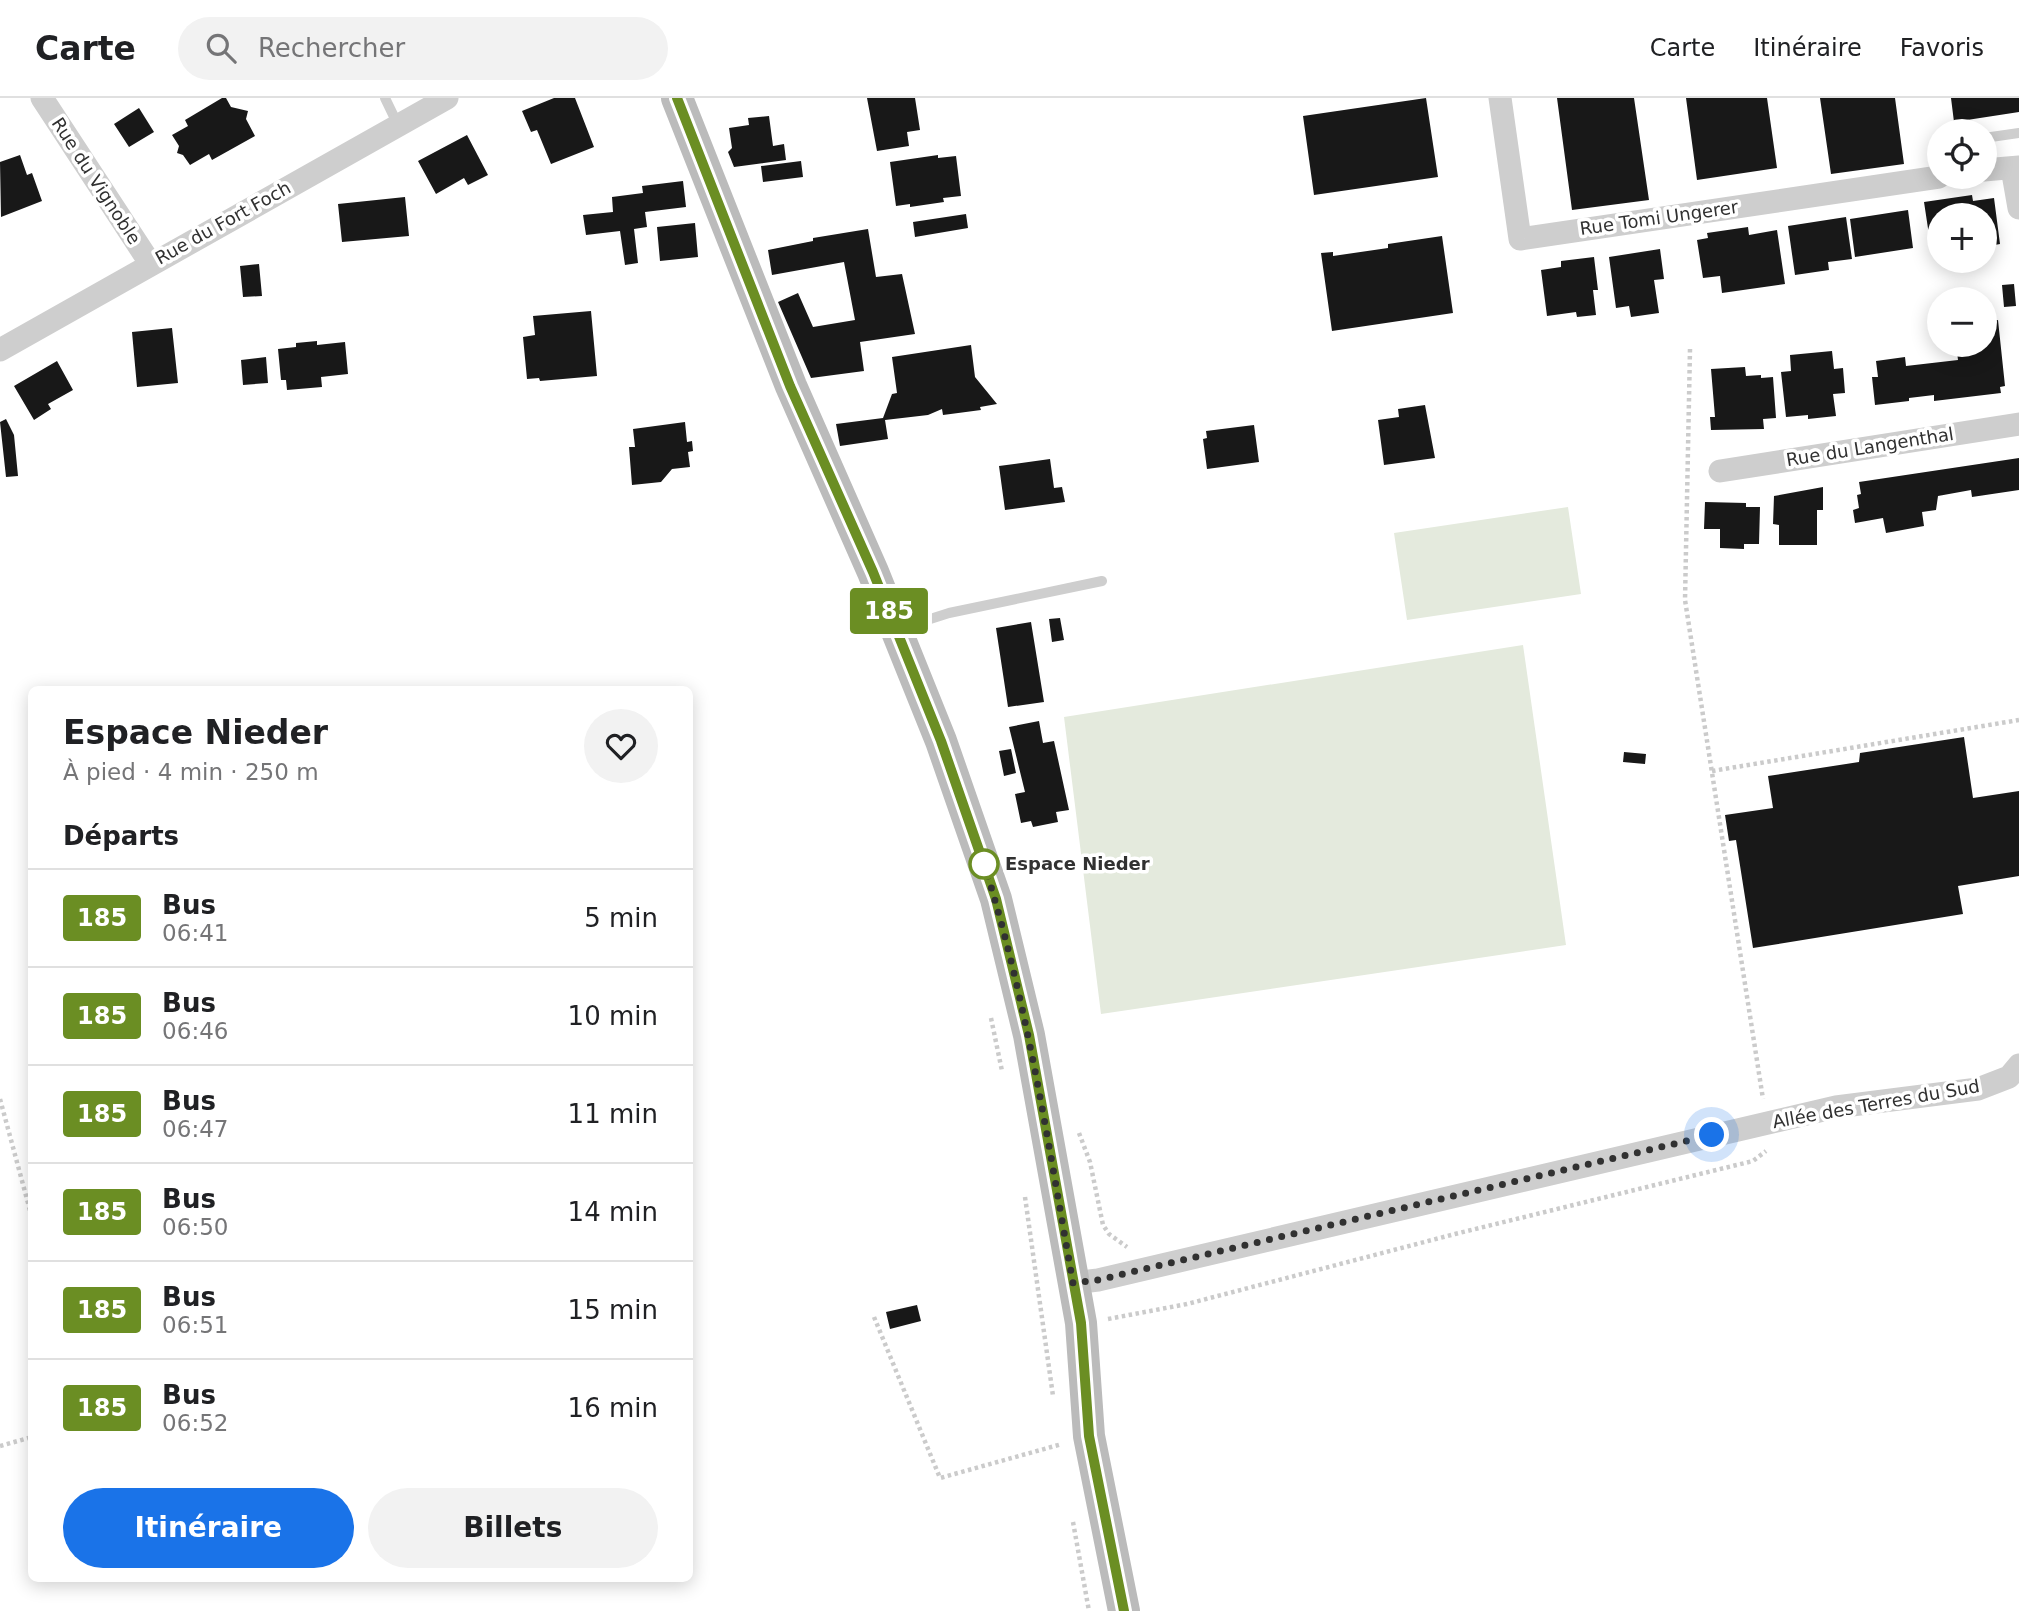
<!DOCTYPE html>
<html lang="fr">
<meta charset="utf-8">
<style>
:root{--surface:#fff;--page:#f2f2f2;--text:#202124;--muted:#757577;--line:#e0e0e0;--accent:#1a73e8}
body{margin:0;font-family:"DejaVu Sans",sans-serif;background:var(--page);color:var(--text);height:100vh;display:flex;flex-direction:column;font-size:26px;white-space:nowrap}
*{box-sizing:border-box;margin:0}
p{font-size:23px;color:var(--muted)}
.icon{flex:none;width:38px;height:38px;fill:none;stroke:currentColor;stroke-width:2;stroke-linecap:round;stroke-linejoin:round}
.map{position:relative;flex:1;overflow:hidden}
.panel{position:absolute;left:28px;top:588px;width:665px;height:896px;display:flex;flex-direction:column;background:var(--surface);border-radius:10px;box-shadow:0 4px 18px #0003}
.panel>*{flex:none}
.badge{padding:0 14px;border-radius:5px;font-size:24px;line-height:46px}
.buttons{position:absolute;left:1927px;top:21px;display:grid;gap:14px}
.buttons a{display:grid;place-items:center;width:70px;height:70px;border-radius:50%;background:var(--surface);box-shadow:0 4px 18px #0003;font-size:35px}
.you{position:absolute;width:35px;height:35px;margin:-18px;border:5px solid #fff;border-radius:50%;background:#1a73e8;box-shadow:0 0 0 10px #1a73e833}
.map>.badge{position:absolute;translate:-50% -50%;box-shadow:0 0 0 4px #fff}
h2{padding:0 35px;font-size:26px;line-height:63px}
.round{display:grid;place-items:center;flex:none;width:74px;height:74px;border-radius:37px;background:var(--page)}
.overview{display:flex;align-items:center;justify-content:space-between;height:119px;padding:0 35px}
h1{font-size:33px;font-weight:800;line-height:52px}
.button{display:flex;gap:14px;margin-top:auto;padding:14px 35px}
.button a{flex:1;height:80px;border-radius:42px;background:var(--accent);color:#fff;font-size:28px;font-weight:800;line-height:80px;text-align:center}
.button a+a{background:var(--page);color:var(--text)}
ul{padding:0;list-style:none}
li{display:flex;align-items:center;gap:21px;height:98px;padding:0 35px;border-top:2px solid var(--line)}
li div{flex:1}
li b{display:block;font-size:26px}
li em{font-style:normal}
li .badge{min-width:77px;font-weight:700;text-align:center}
header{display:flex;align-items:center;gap:42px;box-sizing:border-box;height:98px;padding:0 35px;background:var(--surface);border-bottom:2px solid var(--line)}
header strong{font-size:33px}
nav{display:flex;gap:38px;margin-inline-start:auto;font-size:24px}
.search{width:490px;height:63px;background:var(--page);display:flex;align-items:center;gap:18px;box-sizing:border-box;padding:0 24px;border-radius:38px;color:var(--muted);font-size:26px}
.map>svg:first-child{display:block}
</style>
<header>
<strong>Carte</strong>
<div class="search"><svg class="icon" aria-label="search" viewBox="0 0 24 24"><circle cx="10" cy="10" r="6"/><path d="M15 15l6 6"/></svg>Rechercher</div>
<nav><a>Carte</a><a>Itinéraire</a><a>Favoris</a></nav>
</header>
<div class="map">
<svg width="2019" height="1513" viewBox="0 0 2019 1513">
<rect width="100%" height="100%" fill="#fff"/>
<!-- green -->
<path fill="#e4eadd" d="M1568 409 1581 496 1407 522 1394 435Z
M1523 547 1566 847 1101 916 1064 619Z"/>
<!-- building -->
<path fill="#181818" d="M222 0H226L231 9 248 13 246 21 255 38 212 62 209 56 190 67 183 57 177 55 179 48 172 37 188 28 185 22Z
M554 0H575L594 49 551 66 537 32 531 34 522 13Z
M867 0H915L920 32 907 34 909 48 877 53Z
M1426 0 1438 79 1314 97 1303 18Z
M1557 0H1634L1649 102 1572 112Z
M1686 0H1767L1777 70 1697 82Z
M1820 0H1895L1904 66 1831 76Z
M1951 0H2019V14L1954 24Z
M139 10 154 34 129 49 114 26Z
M769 18 773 48 784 46 786 62 734 69 728 54 732 50 729 30 749 27 748 20Z
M467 37 488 77 468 87 464 80 436 96 418 63Z
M20 57 27 77 32 75 42 103 1 119 0 64Z
M938 57V60L956 58 961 98 943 100 944 104 910 109V106L896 108 890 64Z
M801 63 803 79 763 84 761 68Z
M683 83 686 109 645 114 647 129 634 131 638 165 625 167 620 133 586 137 583 117 613 114 612 99 643 95 642 88Z
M1972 97 1973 103 1994 100 2000 146 1984 149V117H1939V136L1929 137 1924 104Z
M405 99 409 138 342 144 338 106Z
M1908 112 1913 150 1855 159 1850 121Z
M966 116 968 130 915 139 913 124Z
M1846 119 1852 161 1828 164 1829 172 1795 177 1788 128Z
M695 125 698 159 660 163 657 129Z
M1748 129 1749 137 1777 132 1785 186 1722 195 1720 178 1703 180 1697 142 1708 140 1707 135Z
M868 131 876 179 902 176 915 236 860 244 864 273 811 280 778 204 798 195 813 229 855 222 844 164 772 177 768 152 813 143V140Z
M1442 138 1453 215 1332 233 1321 155 1333 154V158L1388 150V146Z
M1660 151 1664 181 1654 182 1659 215 1631 219 1629 208 1616 210 1609 159Z
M1594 159 1598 192H1593L1596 217 1577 219 1576 214 1547 218 1541 172 1561 169V163Z
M259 166 262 198 243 199 240 168Z
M2014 186 2016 208 2004 209 2002 187Z
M591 213 597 278 540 283 539 280 527 281 523 239 535 237 533 218Z
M1998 222 2005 288 2000 289 2001 295 1934 303V297L1909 300V303L1875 307 1872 279H1878L1876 263 1905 259 1906 268 1958 262 1957 254 1974 252 1973 247H1984V224Z
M172 230 178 285 137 289 132 234Z
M317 243V247L345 244 348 276 321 279 322 289 287 292 286 282H281L278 251 296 249V245Z
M971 247 975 279 997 306 980 309 981 312 943 317 942 311 928 317 885 322 888 341 840 348 836 326 883 320 892 296 897 295 892 259Z
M1832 253 1834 271 1843 270 1845 295 1833 296 1836 318 1808 321V317L1786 319 1781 274 1791 273 1790 257Z
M266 259 268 285 243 287 241 262Z
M57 263 73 292 48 306 51 311 34 322 14 288Z
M1745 269 1746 278 1761 277V280L1773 279 1776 320 1763 321 1764 331 1711 332 1710 319H1715L1711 271Z
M1425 307 1435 360 1384 367 1378 322 1399 319 1398 311Z
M6 321 14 337 18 378 6 379 0 324Z
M685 324 687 344 692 343 693 353 688 354 690 369 672 371 661 384 632 387 629 349H635L633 331Z
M1254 327 1259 364 1207 371 1203 341 1207 340 1206 333Z
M2019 360V392L1972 399 1971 392 1938 398 1936 412 1922 414 1924 428 1886 435 1883 420 1855 425 1853 412 1859 410 1857 397 1861 396 1859 384Z
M1050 361 1054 390 1062 389 1065 404 1005 412 999 368Z
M1823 389V412H1817V447H1779V427L1773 426 1774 398Z
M1705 404 1746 405V409H1760L1759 446H1744V451L1720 450V431H1704Z
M1060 520 1064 542 1052 544 1049 521Z
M1031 524 1044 604 1008 609 996 530Z
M1039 623 1043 645 1054 643 1069 712 1056 714 1058 724 1033 729 1031 723 1021 725 1015 696 1025 694 1009 629Z
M1964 639 1973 700 2019 693V778L1958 788 1963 816 1753 850 1736 742 1729 743 1725 717 1773 710 1768 678 1859 664 1860 655Z
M1011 651 1016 675 1004 678 999 653Z
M1624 654 1646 656 1645 666 1623 664Z
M917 1207 921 1223 890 1231 886 1214Z"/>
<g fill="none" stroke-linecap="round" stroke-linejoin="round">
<!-- path -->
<path stroke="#cbcbcb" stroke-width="4.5" stroke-dasharray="3.5 3.5" stroke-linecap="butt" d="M1690 251 1685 502 1763 1001
M1712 673 2019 622
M991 920 1002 973
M0 1001 32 1120
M1079 1035 1090 1064 1103 1127 1109 1136 1127 1149
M1025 1099 1053 1298
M874 1219 940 1380 1062 1346
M1108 1221 1187 1206 1455 1136 1753 1063 1766 1053
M0 1348 32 1339
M1073 1424 1089 1513"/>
<!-- lane -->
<path stroke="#cecece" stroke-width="10" d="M385 0 398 27
M1984 40 2019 35
M899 531 949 515 1102 483"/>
<!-- street -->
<path stroke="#cecece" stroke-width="23" d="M42 0 150 165
M1500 0 1520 141 1939 79
M2012 70 2019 110
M1984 72 2019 69
M0 252 447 0
M1720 373 2019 326
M1073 1185 1098 1182 1836 1009 1978 991 2009 979 2019 967"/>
<!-- secondary -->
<path stroke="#bbb" stroke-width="32" d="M677 0 791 288 873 474 941 643 996 801 1029 937 1081 1225 1089 1338 1124 1513"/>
</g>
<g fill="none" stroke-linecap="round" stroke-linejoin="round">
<!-- line casing -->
<g stroke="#fff" stroke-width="16">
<path id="line" d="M677 0 790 288 873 474 941 643 996 801 1029 937 1081 1225 1089 1338 1124 1513"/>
</g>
<!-- line -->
<use href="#line" stroke="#6b8e23" stroke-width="10"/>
<!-- walk -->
<path stroke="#313131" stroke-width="7" stroke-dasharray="0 12.6" d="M984 766C1027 902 1048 1045 1073 1185L1098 1182 1712 1037"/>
</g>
<!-- markers -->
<circle fill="#fff" stroke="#6b8e23" stroke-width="3.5" cx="984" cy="766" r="14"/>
<g text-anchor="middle" stroke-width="7" stroke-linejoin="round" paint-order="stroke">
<!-- street labels -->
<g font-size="18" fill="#313131" stroke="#fff">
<text transform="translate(96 83) rotate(57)" y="6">Rue du Vignoble</text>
<text transform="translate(1659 120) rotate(-8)" y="6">Rue Tomi Ungerer</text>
<text transform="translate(223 125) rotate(-29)" y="6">Rue du Fort Foch</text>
<text transform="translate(1870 349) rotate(-9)" y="6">Rue du Langenthal</text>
<text transform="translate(1876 1006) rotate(-10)" y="6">Allée des Terres du Sud</text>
</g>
<!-- stop labels -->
<g font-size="18" font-weight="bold" fill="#313131" stroke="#fff" text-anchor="start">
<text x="1005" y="772">Espace Nieder</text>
</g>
</g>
</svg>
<div class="buttons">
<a><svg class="icon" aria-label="locate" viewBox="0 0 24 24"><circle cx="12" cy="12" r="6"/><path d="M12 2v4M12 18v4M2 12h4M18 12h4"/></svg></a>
<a>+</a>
<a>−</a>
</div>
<div class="you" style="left:1712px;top:1037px"></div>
<b class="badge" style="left:889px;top:513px;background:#6b8e23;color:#fff">185</b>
<section class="panel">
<div class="overview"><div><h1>Espace Nieder</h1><p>À pied · 4 min · 250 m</p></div><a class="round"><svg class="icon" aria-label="heart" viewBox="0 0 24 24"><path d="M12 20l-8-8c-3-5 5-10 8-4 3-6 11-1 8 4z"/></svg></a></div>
<h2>Départs</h2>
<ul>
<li><span class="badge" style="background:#6b8e23;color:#fff">185</span><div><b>Bus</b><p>06:41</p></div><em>5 min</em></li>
<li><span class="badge" style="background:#6b8e23;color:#fff">185</span><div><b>Bus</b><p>06:46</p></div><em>10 min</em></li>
<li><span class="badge" style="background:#6b8e23;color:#fff">185</span><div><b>Bus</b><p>06:47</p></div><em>11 min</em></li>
<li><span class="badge" style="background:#6b8e23;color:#fff">185</span><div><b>Bus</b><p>06:50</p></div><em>14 min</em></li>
<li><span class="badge" style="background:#6b8e23;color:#fff">185</span><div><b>Bus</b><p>06:51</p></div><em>15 min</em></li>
<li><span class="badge" style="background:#6b8e23;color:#fff">185</span><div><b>Bus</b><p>06:52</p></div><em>16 min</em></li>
</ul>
<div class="button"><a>Itinéraire</a><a>Billets</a></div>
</section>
</div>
